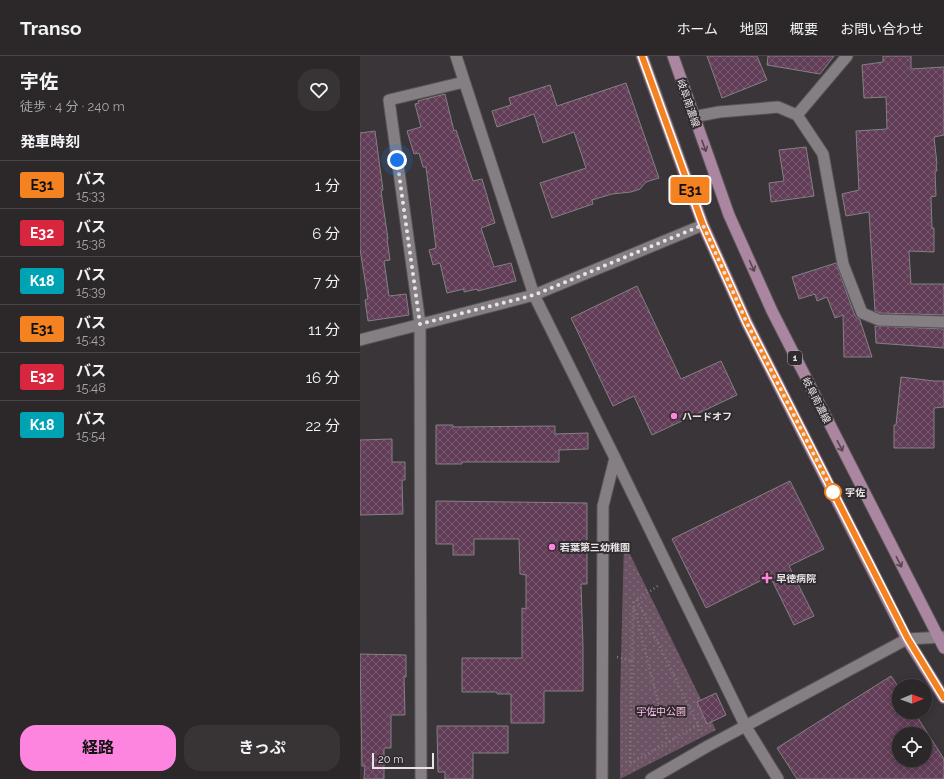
<!DOCTYPE html>
<html lang="ja">
<meta charset="utf-8">
<style>
:root{--surface:#2c282a;--page:#383436;--text:#f1f3f6;--muted:#a6a6a8;--line:#484447;--accent:#fe85df}
body{margin:0;font-family:Raleway,"Noto Sans JP",sans-serif;background:var(--page);color:var(--text);height:100vh;display:flex;flex-direction:column;font-size:15px;white-space:nowrap}
*{box-sizing:border-box;margin:0}
p{font-size:13px;color:var(--muted)}
.icon{flex:none;width:22px;height:22px;fill:none;stroke:currentColor;stroke-width:2;stroke-linecap:round;stroke-linejoin:round}
.map{position:relative;flex:1;overflow:hidden}
.drawer{display:flex;flex-direction:column;background:var(--surface);width:360px}
.drawer>*{flex:none}
.badge{padding:0 8px;border-radius:3px;font-size:14px;line-height:26px}
.needle{width:26px;rotate:89deg}
.buttons{position:absolute;left:532px;top:623px;display:grid;gap:8px}
.buttons a{display:grid;place-items:center;width:40px;height:40px;border-radius:50%;background:var(--surface);box-shadow:0 2px 10px #0003,0 0 0 1px var(--line);font-size:20px}
.scale{position:absolute;left:12px;bottom:10px;width:62px;box-sizing:border-box;padding-left:4px;border:2px solid #e8e4e6;border-top:0;font-size:11px;line-height:14px;white-space:nowrap;color:#e8e4e6;-webkit-text-stroke:3px #302b2e;paint-order:stroke}
.you{position:absolute;width:20px;height:20px;margin:-10px;border:3px solid #fff;border-radius:50%;background:#1a73e8;box-shadow:0 0 0 6px #1a73e833}
.map>.badge{position:absolute;translate:-50% -50%;box-shadow:0 0 0 2px #fff}
h2{padding:0 20px;font-size:15px;line-height:36px}
.round{display:grid;place-items:center;flex:none;width:42px;height:42px;border-radius:16px;background:var(--page)}
.headline{display:flex;align-items:center;justify-content:space-between;height:68px;padding:0 20px}
h1{font-size:19px;font-weight:700;line-height:30px}
.primary-button{display:flex;gap:8px;margin-top:auto;padding:8px 20px}
.primary-button a{flex:1;height:46px;border-radius:16px;background:var(--accent);color:#111;font-size:16px;font-weight:700;line-height:46px;text-align:center}
.primary-button a+a{background:var(--page);color:var(--text)}
ul{padding:0;list-style:none}
li{display:flex;align-items:center;gap:12px;height:48px;padding:0 20px;border-top:1px solid var(--line)}
li div{flex:1}
li b{display:block;font-size:15px}
li em{font-style:normal}
li .badge{min-width:44px;font-weight:700;text-align:center}
header{display:flex;align-items:center;gap:24px;box-sizing:border-box;height:56px;padding:0 20px;background:var(--surface);border-bottom:1px solid var(--line)}
header strong{font-size:19px}
nav{display:flex;gap:22px;margin-inline-start:auto;font-size:14px}
main{display:flex;flex:1;min-height:0}
.map>svg:first-child{display:block}
</style>
<header>
<strong>Transo</strong>
<nav><a>ホーム</a><a>地図</a><a>概要</a><a>お問い合わせ</a></nav>
</header>
<main>
<section class="drawer">
<div class="headline"><div><h1>宇佐</h1><p>徒歩 · 4 分 · 240 m</p></div><a class="round"><svg class="icon" aria-label="heart" viewBox="0 0 24 24"><path d="M12 20l-8-8c-3-5 5-10 8-4 3-6 11-1 8 4z"/></svg></a></div>
<h2>発車時刻</h2>
<ul>
<li><span class="badge" style="background:#f58220;color:#111">E31</span><div><b>バス</b><p>15:33</p></div><em>1 分</em></li>
<li><span class="badge" style="background:#d7263d;color:#fff">E32</span><div><b>バス</b><p>15:38</p></div><em>6 分</em></li>
<li><span class="badge" style="background:#00a3b4;color:#fff">K18</span><div><b>バス</b><p>15:39</p></div><em>7 分</em></li>
<li><span class="badge" style="background:#f58220;color:#111">E31</span><div><b>バス</b><p>15:43</p></div><em>11 分</em></li>
<li><span class="badge" style="background:#d7263d;color:#fff">E32</span><div><b>バス</b><p>15:48</p></div><em>16 分</em></li>
<li><span class="badge" style="background:#00a3b4;color:#fff">K18</span><div><b>バス</b><p>15:54</p></div><em>22 分</em></li>
</ul>
<div class="primary-button"><a>経路</a><a>きっぷ</a></div>
</section>
<div class="map">
<svg width="584" height="723" viewBox="0 0 584 723">
<defs>
<pattern id="park-dots" width="8" height="8" patternUnits="userSpaceOnUse"><rect width="8" height="8" fill="#6d5465"/><path d="M2 2h.1M6 6h.1" fill="none" stroke="#826c7b" stroke-width="1.8" stroke-linecap="round"/></pattern>
<pattern id="building-cross-hatch" width="8" height="8" patternUnits="userSpaceOnUse"><rect width="8" height="8" fill="#623d58"/><path d="M0 0l8 8M0 8l8-8" fill="none" stroke="#785970"/></pattern>
</defs>
<rect width="100%" height="100%" fill="#3a3538"/>
<!-- park -->
<path fill="url(#park-dots)" d="M264 486 356 674 260 723V643Z"/>
<!-- building -->
<path fill="url(#building-cross-hatch)" stroke="#858083" fill-rule="evenodd" d="M347 0H397L407 24 362 42Z
M408 0H474L460 18 407 9Z
M523 0H551V13L584 11V79L574 81 577 108H576L577 115H575L576 140 571 141 572 172H574V196L549 195 551 228H584V259L520 257 515 255 509 156 486 160 482 138 499 134 496 75 527 73 526 41 504 42 502 9 523 6Z
M266 27 299 122 286 126 280 133 271 136 252 138 232 144 233 148 192 162 180 127 226 112 214 76 183 87 174 58 137 71 132 55 151 49 149 42 190 29 197 50Z
M85 38 94 75 96 74 113 125 122 123 135 167 121 172 134 211 151 207 156 225 118 235 117 233 104 236V233L87 237 80 207 73 209 69 194 76 192 66 111H63L59 97 54 98 47 75 61 71 55 48 59 47 58 45Z
M15 75 23 134 21 135 28 183H27L30 204 24 205 29 240 46 238 49 259 8 265 5 244 8 243 0 193V77Z
M446 91 454 140 411 146 409 127 424 125 419 94Z
M476 207 495 260 500 264 512 301H484L483 259 475 262 467 241 457 245 455 238 439 243 432 221Z
M277 230 321 323 361 305 377 339 292 379 274 340 253 350 211 262Z
M515 270 584 273V292L516 287Z
M541 321 574 325H584V351L574 352V392H534V369H536Z
M76 369H93V371L195 370V378L228 377V393L199 394V406H102V408H76Z
M32 383V406H45V424H42L43 458 0 459V384Z
M430 425 464 493 429 510 454 560 434 569 410 520 346 552 312 483Z
M76 445 227 447V528H221L223 590V635H184V667H151V638H137V636H102V602H162V552L166 553V519L160 518 159 483H114V499H93V488H76Z
M0 598 46 599V621H44L45 659H31V692H24V723H4L5 710H2Z
M531 620 539 632V656H554L584 703V723H437L417 692ZM539 678H565V704H539Z
M356 637 366 659 347 668 337 646Z
M77 670H148V697H113V723H85V716H78Z"/>
<g fill="none" stroke-linecap="round" stroke-linejoin="round">
<!-- minor casing -->
<g stroke="#595457" stroke-width="13">
<path id="minor" d="M96 0 174 239 255 402 386 671 418 723
M437 59 487 0
M333 61 359 56 418 51 437 59 463 98 483 208 502 257 519 264 584 266
M0 284 174 239 343 169
M61 723 60 268 29 44 104 26
M242 723 243 450 255 402
M291 723 348 690 547 583 584 581"/>
</g>
<!-- primary casing -->
<g stroke="#595457" stroke-width="13">
<path id="primary" d="M282 0 343 169 387 267 547 583 584 642
M313 0 369 159 412 255 584 592"/>
</g>
<!-- path -->
<path stroke="#817c7f" stroke-width="2.5" stroke-dasharray="1 3" stroke-linecap="butt" d="M277 544 341 675
M277 544 299 529
M273 546 308 686
M257 601 272 605 273 551
M272 605 270 708 338 669"/>
<!-- minor -->
<use href="#minor" stroke="#857f83" stroke-width="11"/>
<!-- primary -->
<use href="#primary" stroke="#ab86a0" stroke-width="11"/>
</g>
<!-- one-way arrows -->
<defs><path id="oneway-shaft" d="M-6 0H5M1.5-3L5.5 0L1.5 3" fill="none" stroke-width="1.6" stroke-linecap="round" stroke-linejoin="round"/></defs>
<g stroke="#554650">
<use href="#oneway-shaft" transform="translate(344 90) rotate(70)"/>
<use href="#oneway-shaft" transform="translate(392 210) rotate(66)"/>
<use href="#oneway-shaft" transform="translate(480 390) rotate(63)"/>
<use href="#oneway-shaft" transform="translate(539 506) rotate(63)"/>
</g>
<g fill="none" stroke-linecap="round" stroke-linejoin="round">
<!-- line casing -->
<g stroke="#fff" stroke-width="9">
<path id="line" d="M282 0 343 169 387 267 548 583 584 642"/>
</g>
<!-- line -->
<use href="#line" stroke="#f58220" stroke-width="6"/>
<!-- walk -->
<path stroke="#e8e4e6" stroke-width="4" stroke-dasharray="0 7.2" d="M37 104 60 268 174 239 343 169 387 267 473 436"/>
</g>
<!-- markers -->
<g fill="#fe85df" stroke="#302b2e" stroke-width="1.5">
<circle cx="314" cy="360" r="4"/>
<circle cx="192" cy="491" r="4"/>
<path d="M405 516h4v4h4v4h-4v4h-4v-4h-4v-4h4z"/>
</g>
<circle fill="#fff" stroke="#f58220" stroke-width="2" cx="473" cy="436" r="8"/>
<g text-anchor="middle" stroke-width="4" stroke-linejoin="round" paint-order="stroke">
<!-- shield labels -->
<rect fill="#302b2e" stroke="#b1acaf" stroke-width="1" x="428" y="295" width="14" height="14" rx="3"/>
<g font-size="9" font-weight="bold" fill="#e8e4e6">
<text x="435" y="305">1</text>
</g>
<!-- street labels -->
<g font-size="10" fill="#e8e4e6" stroke="#302b2e">
<text transform="translate(329 47) rotate(71)" y="4">岐阜南濃線</text>
<text transform="translate(457 344) rotate(63)" y="4">岐阜南濃線</text>
</g>
<!-- poi labels -->
<g font-size="10" font-weight="bold" fill="#e8e4e6" stroke="#302b2e" text-anchor="start">
<text x="322" y="364">ハードオフ</text>
<text x="200" y="495">若葉第三幼稚園</text>
<text x="416" y="526">早徳病院</text>
</g>
<!-- stop labels -->
<g font-size="10" font-weight="bold" fill="#e8e4e6" stroke="#302b2e" text-anchor="start">
<text x="485" y="440">宇佐</text>
</g>
<!-- park labels -->
<g font-size="10" fill="#febdeb" stroke="#302b2e">
<text x="301" y="659">宇佐中公園</text>
</g>
</g>
</svg>
<div class="buttons">
<a><svg class="needle" viewBox="-14 -14 28 28"><path d="M0-13l5 13h-10z" fill="#e53935"/><path d="M0 13l5-13h-10z" fill="#a6a6a8"/></svg></a>
<a><svg class="icon" aria-label="locate" viewBox="0 0 24 24"><circle cx="12" cy="12" r="6"/><path d="M12 2v4M12 18v4M2 12h4M18 12h4"/></svg></a>
</div>
<div class="scale">20 m</div>
<div class="you" style="left:37px;top:104px"></div>
<b class="badge" style="left:330px;top:134px;background:#f58220;color:#111">E31</b>
</div>
</main>
